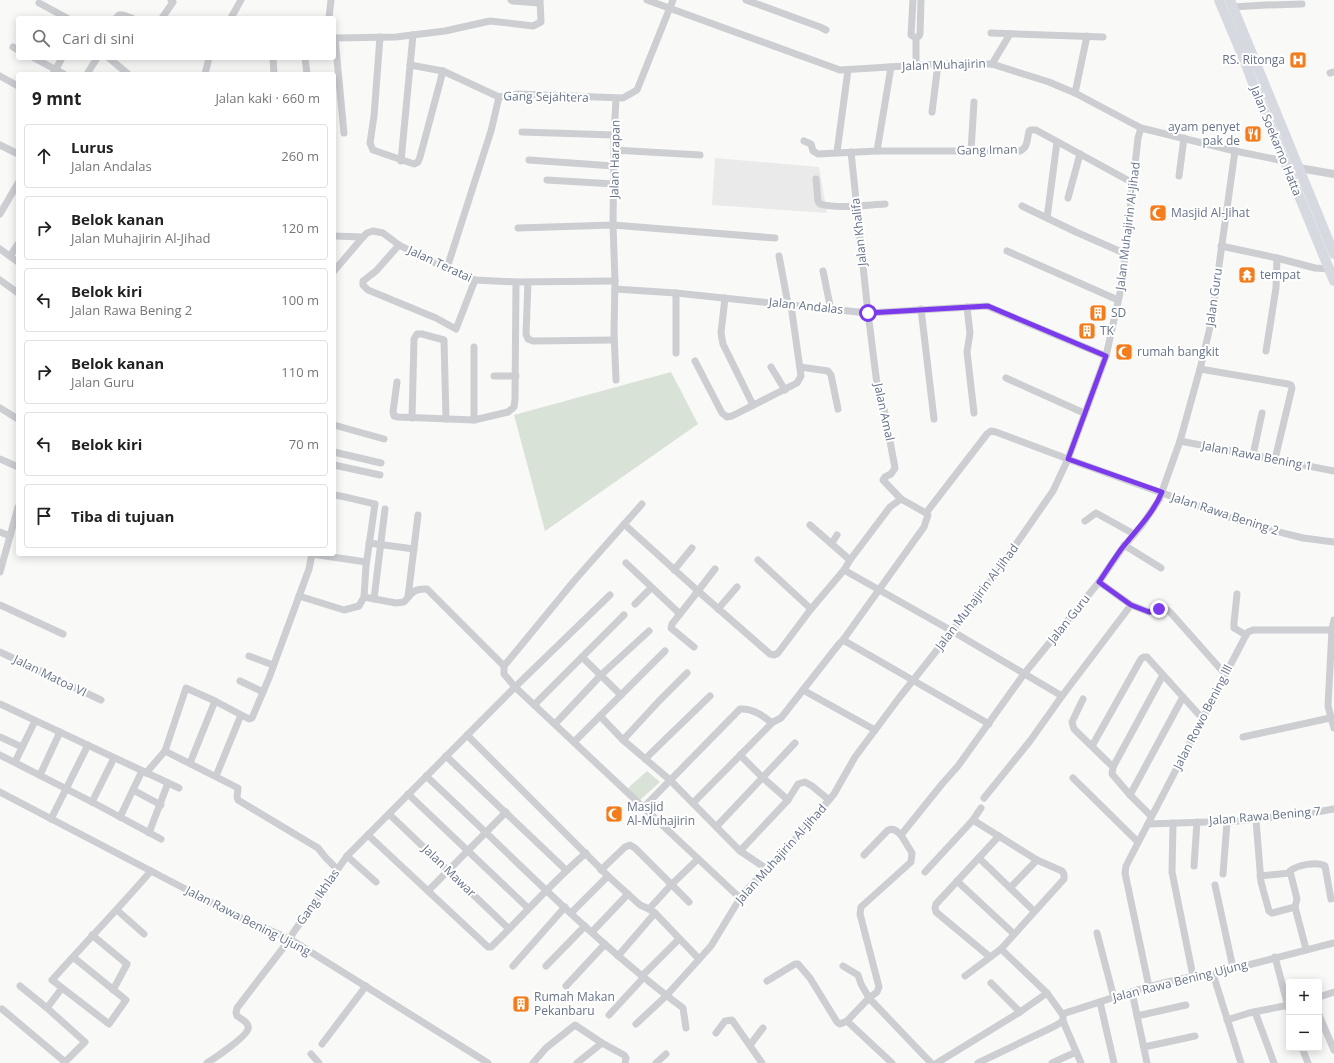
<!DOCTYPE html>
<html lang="id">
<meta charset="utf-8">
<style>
:root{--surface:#fff;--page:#f2f2f2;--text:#222;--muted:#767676;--line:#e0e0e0}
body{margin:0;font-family:"Open Sans",sans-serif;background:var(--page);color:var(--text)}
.controls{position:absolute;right:12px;bottom:12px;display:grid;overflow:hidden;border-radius:4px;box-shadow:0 2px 10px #0003}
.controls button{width:36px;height:36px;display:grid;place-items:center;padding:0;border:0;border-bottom:1px solid var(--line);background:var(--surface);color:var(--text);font:20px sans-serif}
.stop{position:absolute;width:12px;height:12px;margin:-9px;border:3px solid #7c3aed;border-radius:50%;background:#fff}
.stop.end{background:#7c3aed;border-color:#fff;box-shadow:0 1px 4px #0008}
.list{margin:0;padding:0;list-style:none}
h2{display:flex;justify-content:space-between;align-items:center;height:52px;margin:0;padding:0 16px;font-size:17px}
h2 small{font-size:13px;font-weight:400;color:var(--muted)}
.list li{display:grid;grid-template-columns:26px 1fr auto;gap:12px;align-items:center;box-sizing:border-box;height:64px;margin:0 8px 8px;padding:0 8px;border:1px solid var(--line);border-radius:4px}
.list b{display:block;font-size:15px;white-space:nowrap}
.list p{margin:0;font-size:13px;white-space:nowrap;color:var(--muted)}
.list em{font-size:13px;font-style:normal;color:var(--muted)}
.icon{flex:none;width:22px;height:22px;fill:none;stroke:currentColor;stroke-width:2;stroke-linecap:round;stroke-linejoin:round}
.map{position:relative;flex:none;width:1334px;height:1063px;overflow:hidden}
.search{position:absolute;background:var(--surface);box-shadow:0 2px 10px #0003;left:16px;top:16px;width:320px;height:44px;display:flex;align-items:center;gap:10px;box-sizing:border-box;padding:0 14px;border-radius:4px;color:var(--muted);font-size:15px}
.panel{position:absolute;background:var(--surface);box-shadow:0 2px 10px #0003;left:16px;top:72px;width:320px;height:484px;border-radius:4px}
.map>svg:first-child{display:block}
</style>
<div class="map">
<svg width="1334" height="1063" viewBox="0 0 1334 1063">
<rect width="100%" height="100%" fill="#f9f9f7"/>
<!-- built -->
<path fill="#eaeaea" d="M715,158L819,167L827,213L712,205Z"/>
<!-- green -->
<g fill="#d9e2d7">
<path d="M671,372L698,424L545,531L514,415Z"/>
<path d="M647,771L660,782L640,800L627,789Z"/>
</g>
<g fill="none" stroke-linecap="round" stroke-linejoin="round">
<!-- minor -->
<g stroke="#ccced2" stroke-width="7">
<path d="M511,0L513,1L539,3"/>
<path d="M647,0L840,70L938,64H992L1049,82L1075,93L1141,128L1235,151L1284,161"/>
<path d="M746,0L820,27L826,30"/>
<path d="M913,0L911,35L916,38"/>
<path d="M39,3L67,18"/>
<path d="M1233,7L1266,5L1302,4"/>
<path d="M116,18L119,15H123L132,18"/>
<path d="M162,18L173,2L171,0"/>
<path d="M231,18L241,0"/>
<path d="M329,18L331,0"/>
<path d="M991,33L1103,37"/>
<path d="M380,37L374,116L370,143L373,150L414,164L418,162L420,157L443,71"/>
<path d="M334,38L396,37L445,31L490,21L533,26L541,22L540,0"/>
<path d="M335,38L344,133"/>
<path d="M13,47L18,50"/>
<path d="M34,58L64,74"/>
<path d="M109,58L128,74"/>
<path d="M273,58L274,74"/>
<path d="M305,58L307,74"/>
<path d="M992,64L1010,34"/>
<path d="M410,65L443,71L499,97L518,94L623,98L637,90L673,0"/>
<path d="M916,65V38L919,36L920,34L921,0"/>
<path d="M1330,73L1334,72"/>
<path d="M53,74L62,58"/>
<path d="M87,74L97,58"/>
<path d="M205,74L209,58"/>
<path d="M0,76L18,86"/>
<path d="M1075,93L1087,36"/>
<path d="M932,112L938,64"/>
<path d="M522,132L614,135"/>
<path d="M804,141L811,144L813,151L818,154L877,151H1020C1028,148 1027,139 1029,131L1031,130H1036L1133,183"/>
<path d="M0,145L18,154"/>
<path d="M614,150L700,155"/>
<path d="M877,151L891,67"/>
<path d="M971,151L974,102"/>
<path d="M837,152L848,70"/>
<path d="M851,152L868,313L879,400L884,409L895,468L891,474L885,477L883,480L901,499"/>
<path d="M529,160L614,166"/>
<path d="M401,161L413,35"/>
<path d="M1179,176L1184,138"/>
<path d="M816,179L818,201L820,204C838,209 866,205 885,204"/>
<path d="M547,180L614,184"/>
<path d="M1068,198L1080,154"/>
<path d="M1022,206L1076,232L1126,254"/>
<path d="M0,214L18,183"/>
<path d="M1047,218L1057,142"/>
<path d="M518,228L613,225L775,238"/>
<path d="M334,236L363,237"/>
<path d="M399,245L376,271L363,281V285L368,290L436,318L456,329L475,280"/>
<path d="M1221,246L1277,258L1315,268L1329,269"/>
<path d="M0,249L18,262"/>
<path d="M1007,251L1118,300"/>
<path d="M10,256L18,244"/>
<path d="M779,256L788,304"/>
<path d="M447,268L491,131L499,97"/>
<path d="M334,271L363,237L367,233L373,231L383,233L399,245L424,258L475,280L516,282L615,281"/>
<path d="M823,271L831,310"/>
<path d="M0,280L18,293"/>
<path d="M528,282L526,334L528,339L533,341L614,340"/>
<path d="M615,289L676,293L868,313L987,306L1106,356"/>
<path d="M725,298L721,333L723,344L753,405"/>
<path d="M967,307L970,333L967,352L974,413"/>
<path d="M921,309L934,419"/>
<path d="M1266,351L1276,288L1277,258"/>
<path d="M676,353V293"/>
<path d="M695,361L722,413L727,417L732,416L797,383L801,376L791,305"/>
<path d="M771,367L785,390"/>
<path d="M800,367L828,371L831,375L838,409"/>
<path d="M1200,369L1288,384L1291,385L1292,388L1275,459"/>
<path d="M494,376H516"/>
<path d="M1006,378L1084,413"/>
<path d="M616,380L614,332L615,281L613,225L614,135L616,99"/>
<path d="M397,382L393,412L394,416L398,417L474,420L508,412L514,407L515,399L516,282"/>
<path d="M0,408L18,419"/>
<path d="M412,418L414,339L417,334H422L444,340L446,419"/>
<path d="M474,420V347"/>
<path d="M334,425L384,439"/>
<path d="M1180,441L1334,471"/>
<path d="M334,452L381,463"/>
<path d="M1253,455L1262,413"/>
<path d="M0,459L18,467"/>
<path d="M334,465L380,475"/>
<path d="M642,504L574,581L504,666V674L515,687L740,898"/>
<path d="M926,513L928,515L924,527L843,640L989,724"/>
<path d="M1085,521L1096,513L1134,534"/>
<path d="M624,524L698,591L715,569"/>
<path d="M810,525L850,560"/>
<path d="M0,532L10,536"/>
<path d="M369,543L414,549"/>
<path d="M832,543L837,535"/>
<path d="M1124,545L1161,568"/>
<path d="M312,554L366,562"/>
<path d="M758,560L811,609"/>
<path d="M626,563L680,614L698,591L770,654L774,655L778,653L811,609L844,570L850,560L890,507L901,499L926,513L987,434L991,431L996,432L1068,459L1251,525L1303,538L1334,542"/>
<path d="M674,570L692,548"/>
<path d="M844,570L952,631L1062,696"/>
<path d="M0,572L18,507"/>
<path d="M1099,582L1131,605L1149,612L1164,608L1170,612L1225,674"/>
<path d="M1237,594L1234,623V628L1246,635"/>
<path d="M299,596L344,610L359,606L364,597L366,566L375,504C361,501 348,497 334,495"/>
<path d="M364,597L396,603L404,602C412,593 414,588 427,589L504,666"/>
<path d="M408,597L418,515"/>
<path d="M374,599L385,509"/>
<path d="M635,604L651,588"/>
<path d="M0,605L63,634"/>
<path d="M718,609L737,587"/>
<path d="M680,614L672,624L671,628L694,647"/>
<path d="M1334,620L1332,630L1328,706L1334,728"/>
<path d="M0,652L101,700"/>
<path d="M249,656L273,665"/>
<path d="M582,657L621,695"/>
<path d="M240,681L263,692"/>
<path d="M803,690L875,730"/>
<path d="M1083,699L1072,722L1074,729L1113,767L1112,774L1130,795L1151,816"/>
<path d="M0,704L179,788"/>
<path d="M534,705L624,615"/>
<path d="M600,716L623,740L670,780L740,851L767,869"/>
<path d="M555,724L601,675L649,631"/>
<path d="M467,735L608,876L571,913"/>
<path d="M0,737L22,747"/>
<path d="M1243,737L1330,718"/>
<path d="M623,740L659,701L687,673"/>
<path d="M574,742L665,651"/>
<path d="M1092,746L1141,659L1144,657H1147L1202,718"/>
<path d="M165,751L238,788L237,797L238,800L318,848L326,858L337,869"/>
<path d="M0,755L92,802L161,839"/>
<path d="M740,755L763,778L788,800"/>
<path d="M446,756L566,870"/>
<path d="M645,759L710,696"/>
<path d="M15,762L35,721"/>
<path d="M190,763L215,701"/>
<path d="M1113,767L1163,675"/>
<path d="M146,773L165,751L186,688L215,701L249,719L252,718L269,678L309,569L312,554"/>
<path d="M40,775L60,732"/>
<path d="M216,776L241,715"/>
<path d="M426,776C511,854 590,939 683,1008L686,1028"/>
<path d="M1073,778L1138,842"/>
<path d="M133,790L161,805"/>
<path d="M0,792L239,917L290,939L488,1063"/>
<path d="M408,794L528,908"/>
<path d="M1130,795L1183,697"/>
<path d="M984,798L1030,741L1062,696L1131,605"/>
<path d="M92,802L114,758"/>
<path d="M693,803L773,722L781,718L839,644L843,640"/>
<path d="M644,807L740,709C752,708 762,715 772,723"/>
<path d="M981,808L973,820L1037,860L1062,871L1064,874V879L1001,949L1047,993"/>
<path d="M389,814L509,929"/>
<path d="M120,817L142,771"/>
<path d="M51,819L88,745"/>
<path d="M1256,820L1261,882L1269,911L1272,913L1295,907L1297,899L1290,871C1297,865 1317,861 1325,866L1331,899"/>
<path d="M1173,823L1172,872L1193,976"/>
<path d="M1148,824L1238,821L1311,813L1334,809"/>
<path d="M717,826L795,743"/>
<path d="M149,833L168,783"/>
<path d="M368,835L488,947H491C523,916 552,882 586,853"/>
<path d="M740,851L788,800L798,784L805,782L812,786L829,800"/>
<path d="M864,855L888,830C894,828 897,831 901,835"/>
<path d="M347,856L376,882"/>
<path d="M979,858L1034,911"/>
<path d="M698,859L671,885L649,909L655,913L699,959"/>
<path d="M1194,866L1197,822"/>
<path d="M601,870L625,847L630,845L635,848L689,902"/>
<path d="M925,872L973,820"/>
<path d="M1223,874L1227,822"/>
<path d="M608,876L640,905L649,909"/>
<path d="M1260,876L1290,873"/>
<path d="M957,881L1014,934"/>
<path d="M1215,885L1233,968"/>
<path d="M1010,888L1037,860"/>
<path d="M428,891L506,812"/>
<path d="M1295,907L1306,949"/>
<path d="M117,910L144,934"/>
<path d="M592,932L628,894"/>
<path d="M1097,933L1114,998"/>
<path d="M92,935L127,964L113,990"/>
<path d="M618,956L655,913"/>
<path d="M73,957L126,1000L109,1024L52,980C85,943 119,908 151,871"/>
<path d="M990,957L936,912L935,908L936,904L999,836"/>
<path d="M1275,957L1289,1010"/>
<path d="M513,966L565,907"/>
<path d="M546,966L585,926"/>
<path d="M843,966L858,975L861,984L869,998L931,1063"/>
<path d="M1213,974L1241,1063"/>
<path d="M642,976L679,939"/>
<path d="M965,976L1001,949"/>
<path d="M767,981L795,964H798L810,978L837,1022L840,1024L847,1021L869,998L877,992L879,987L860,914L861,907L911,862L912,853L901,835L942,784L958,766L1024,674L1099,582L1121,550L1142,525L1159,500L1180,441L1200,369L1211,323L1235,151"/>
<path d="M991,983L1020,1012"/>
<path d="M20,986L47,1008L62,988"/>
<path d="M566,986L605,944"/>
<path d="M1149,987L1125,873L1126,866L1246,635L1248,632L1253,630H1332"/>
<path d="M1132,992L1147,1063"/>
<path d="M1319,997L1334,992"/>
<path d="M1100,1002L1114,1063"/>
<path d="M2,1009L65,1062L85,1042L47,1008"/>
<path d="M1255,1012L1274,1063"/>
<path d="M609,1015L644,977"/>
<path d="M1319,1015L1334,1050"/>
<path d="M1063,1016V1021L1081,1063"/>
<path d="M1137,1016L1186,1005"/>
<path d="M1227,1020L1249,1013L1289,1005"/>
<path d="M847,1021L892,1063"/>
<path d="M636,1024L666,996L711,946L742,895L802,832L834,794L855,757L899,698L983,592L1053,491L1068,459L1106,356L1122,284L1138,138L1141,128"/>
<path d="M716,1033L725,1021L732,1020L762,1063"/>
<path d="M322,1044L366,986"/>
<path d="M750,1045L763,1028"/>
<path d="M1144,1047L1195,1036"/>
<path d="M1302,1048L1308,1063"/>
<path d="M311,1054L319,1063"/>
<path d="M207,1063C215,1058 246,1037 248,1029C250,1023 241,1019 237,1016L236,1013L237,1008L290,939L293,933L347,856L515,687L610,595"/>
<path d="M533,1063L546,1048L575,1025L602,1043L624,1055L626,1058L625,1063"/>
<path d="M577,1063L602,1043"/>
<path d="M656,1063L666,1054"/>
<path d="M937,1063L1020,1012L1047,993L1062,1014C1111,999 1162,979 1213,974L1334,943"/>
<path d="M978,1063L1055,1026L1063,1021"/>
<path d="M1052,1063L1076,1052"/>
</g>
<!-- tertiary -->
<path stroke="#ccced2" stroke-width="8" d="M1299,168L1334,174"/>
<!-- primary -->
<g stroke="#d6dae0" stroke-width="10">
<path d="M1219,0L1245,62L1254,86L1334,281"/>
<path d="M1230,0L1334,254"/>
</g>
</g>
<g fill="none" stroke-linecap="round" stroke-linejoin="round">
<!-- route -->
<path stroke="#7c3aed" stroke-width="5" d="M868,313L988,306L1106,356L1068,459L1162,492C1153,514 1136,530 1122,548C1114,559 1107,570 1099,582L1131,605L1149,612L1159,609"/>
</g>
<!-- icons -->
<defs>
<g id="hospital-square" transform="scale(0.9)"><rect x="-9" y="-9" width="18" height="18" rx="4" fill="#f37c1d" stroke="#fff"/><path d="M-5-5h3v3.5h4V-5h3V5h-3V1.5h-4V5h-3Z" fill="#fff"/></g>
<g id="restaurant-square" transform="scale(0.9)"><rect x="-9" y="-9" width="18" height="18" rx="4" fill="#f37c1d" stroke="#fff"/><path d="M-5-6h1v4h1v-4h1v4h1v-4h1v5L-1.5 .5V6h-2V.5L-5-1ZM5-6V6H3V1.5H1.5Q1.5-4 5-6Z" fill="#fff"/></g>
<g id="mosque-square" transform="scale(0.9)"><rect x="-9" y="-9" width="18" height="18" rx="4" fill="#f37c1d" stroke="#fff"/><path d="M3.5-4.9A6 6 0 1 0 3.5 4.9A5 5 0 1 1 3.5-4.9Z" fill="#fff"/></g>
<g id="temple-square" transform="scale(0.9)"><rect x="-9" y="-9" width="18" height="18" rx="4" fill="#f37c1d" stroke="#fff"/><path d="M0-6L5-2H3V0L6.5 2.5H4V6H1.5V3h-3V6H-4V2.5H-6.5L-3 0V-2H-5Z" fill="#fff"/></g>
<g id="building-square" transform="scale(0.9)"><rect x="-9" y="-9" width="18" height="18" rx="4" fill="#f37c1d" stroke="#fff"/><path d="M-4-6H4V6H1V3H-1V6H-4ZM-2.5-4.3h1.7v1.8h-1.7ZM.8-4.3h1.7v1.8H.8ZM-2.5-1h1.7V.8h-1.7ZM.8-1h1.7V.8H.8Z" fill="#fff"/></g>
</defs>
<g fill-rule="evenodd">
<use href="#hospital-square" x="1298" y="60"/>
<use href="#restaurant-square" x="1253" y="134"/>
<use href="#mosque-square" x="1158" y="213"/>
<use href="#temple-square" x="1247" y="275"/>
<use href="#building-square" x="1098" y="313"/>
<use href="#building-square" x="1087" y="331"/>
<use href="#mosque-square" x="1124" y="352"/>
<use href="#mosque-square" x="614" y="814"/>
<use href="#building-square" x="521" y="1004"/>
</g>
<g text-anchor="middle" stroke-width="4" stroke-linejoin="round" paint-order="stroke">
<!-- poi labels -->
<g font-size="12" fill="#66728b" stroke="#fff" text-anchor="start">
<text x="1285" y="64" text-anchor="end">RS. Ritonga</text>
<text x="1240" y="131" text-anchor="end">ayam penyet<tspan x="1240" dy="14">pak de</tspan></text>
<text x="1171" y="217">Masjid Al-Jihat</text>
<text x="1260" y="279">tempat</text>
<text x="1111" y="317">SD</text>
<text x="1100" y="335">TK</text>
<text x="1137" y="356">rumah bangkit</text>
<text x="627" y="811">Masjid<tspan x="627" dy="14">Al-Muhajirin</tspan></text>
<text x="534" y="1001">Rumah Makan<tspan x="534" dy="14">Pekanbaru</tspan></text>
</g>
<!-- street labels -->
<g font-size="12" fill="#66728b" stroke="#fff">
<text transform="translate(944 65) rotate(-2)" y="4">Jalan Muhajirin</text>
<text transform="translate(546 97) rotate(1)" y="4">Gang Sejahtera</text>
<text transform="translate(1276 141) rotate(68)" y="4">Jalan Soekarno Hatta</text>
<text transform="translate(987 150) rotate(-1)" y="4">Gang Iman</text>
<text transform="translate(615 159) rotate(-89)" y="4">Jalan Harapan</text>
<text transform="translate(1128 226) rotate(-83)" y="4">Jalan Muhajirin Al-Jihad</text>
<text transform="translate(859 232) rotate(-96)" y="4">Jalan Khalifa</text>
<text transform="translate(440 264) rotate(25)" y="4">Jalan Teratai</text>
<text transform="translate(1214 297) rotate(-82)" y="4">Jalan Guru</text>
<text transform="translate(806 306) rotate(6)" y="4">Jalan Andalas</text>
<text transform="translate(884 412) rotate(78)" y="4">Jalan Amal</text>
<text transform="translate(1257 456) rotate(11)" y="4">Jalan Rawa Bening 1</text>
<text transform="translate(1225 514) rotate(18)" y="4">Jalan Rawa Bening 2</text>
<text transform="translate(977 597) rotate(-53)" y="4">Jalan Muhajirin Al-Jihad</text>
<text transform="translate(1069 619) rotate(-51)" y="4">Jalan Guru</text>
<text transform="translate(50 676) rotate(26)" y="4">Jalan Matoa VI</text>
<text transform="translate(1203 717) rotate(-63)" y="4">Jalan Rowo Bening lll</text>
<text transform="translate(1265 816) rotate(-5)" y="4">Jalan Rawa Bening 7</text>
<text transform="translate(781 854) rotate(-48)" y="4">Jalan Muhajirin Al-Jihad</text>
<text transform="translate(449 871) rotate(44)" y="4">Jalan Mawar</text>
<text transform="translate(318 897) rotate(-55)" y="4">Gang Ikhlas</text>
<text transform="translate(248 921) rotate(27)" y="4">Jalan Rawa Bening Ujung</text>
<text transform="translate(1180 981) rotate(-14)" y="4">Jalan Rawa Bening Ujung</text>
</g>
</g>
</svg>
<div class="controls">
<button>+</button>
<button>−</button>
</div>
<div class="stop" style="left:868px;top:313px"></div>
<div class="stop end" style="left:1159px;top:609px"></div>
<div class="search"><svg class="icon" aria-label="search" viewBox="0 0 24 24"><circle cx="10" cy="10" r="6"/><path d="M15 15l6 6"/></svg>Cari di sini</div>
<section class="panel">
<h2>9 mnt<small>Jalan kaki · 660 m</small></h2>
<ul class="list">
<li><svg class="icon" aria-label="ahead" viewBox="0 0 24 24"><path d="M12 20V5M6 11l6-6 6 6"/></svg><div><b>Lurus</b><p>Jalan Andalas</p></div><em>260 m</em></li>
<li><svg class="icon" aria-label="right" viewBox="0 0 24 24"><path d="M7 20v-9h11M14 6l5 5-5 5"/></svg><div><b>Belok kanan</b><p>Jalan Muhajirin Al-Jihad</p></div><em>120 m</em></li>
<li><svg class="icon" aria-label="left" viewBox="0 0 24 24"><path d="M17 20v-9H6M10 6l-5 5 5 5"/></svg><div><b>Belok kiri</b><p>Jalan Rawa Bening 2</p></div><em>100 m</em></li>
<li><svg class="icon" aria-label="right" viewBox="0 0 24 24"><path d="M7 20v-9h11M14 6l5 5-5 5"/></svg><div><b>Belok kanan</b><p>Jalan Guru</p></div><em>110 m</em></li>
<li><svg class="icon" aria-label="left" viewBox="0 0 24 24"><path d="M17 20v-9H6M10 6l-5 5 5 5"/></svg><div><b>Belok kiri</b></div><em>70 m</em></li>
<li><svg class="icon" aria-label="arrive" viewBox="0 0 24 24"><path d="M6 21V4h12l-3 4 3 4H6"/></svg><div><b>Tiba di tujuan</b></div></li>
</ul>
</section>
</div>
